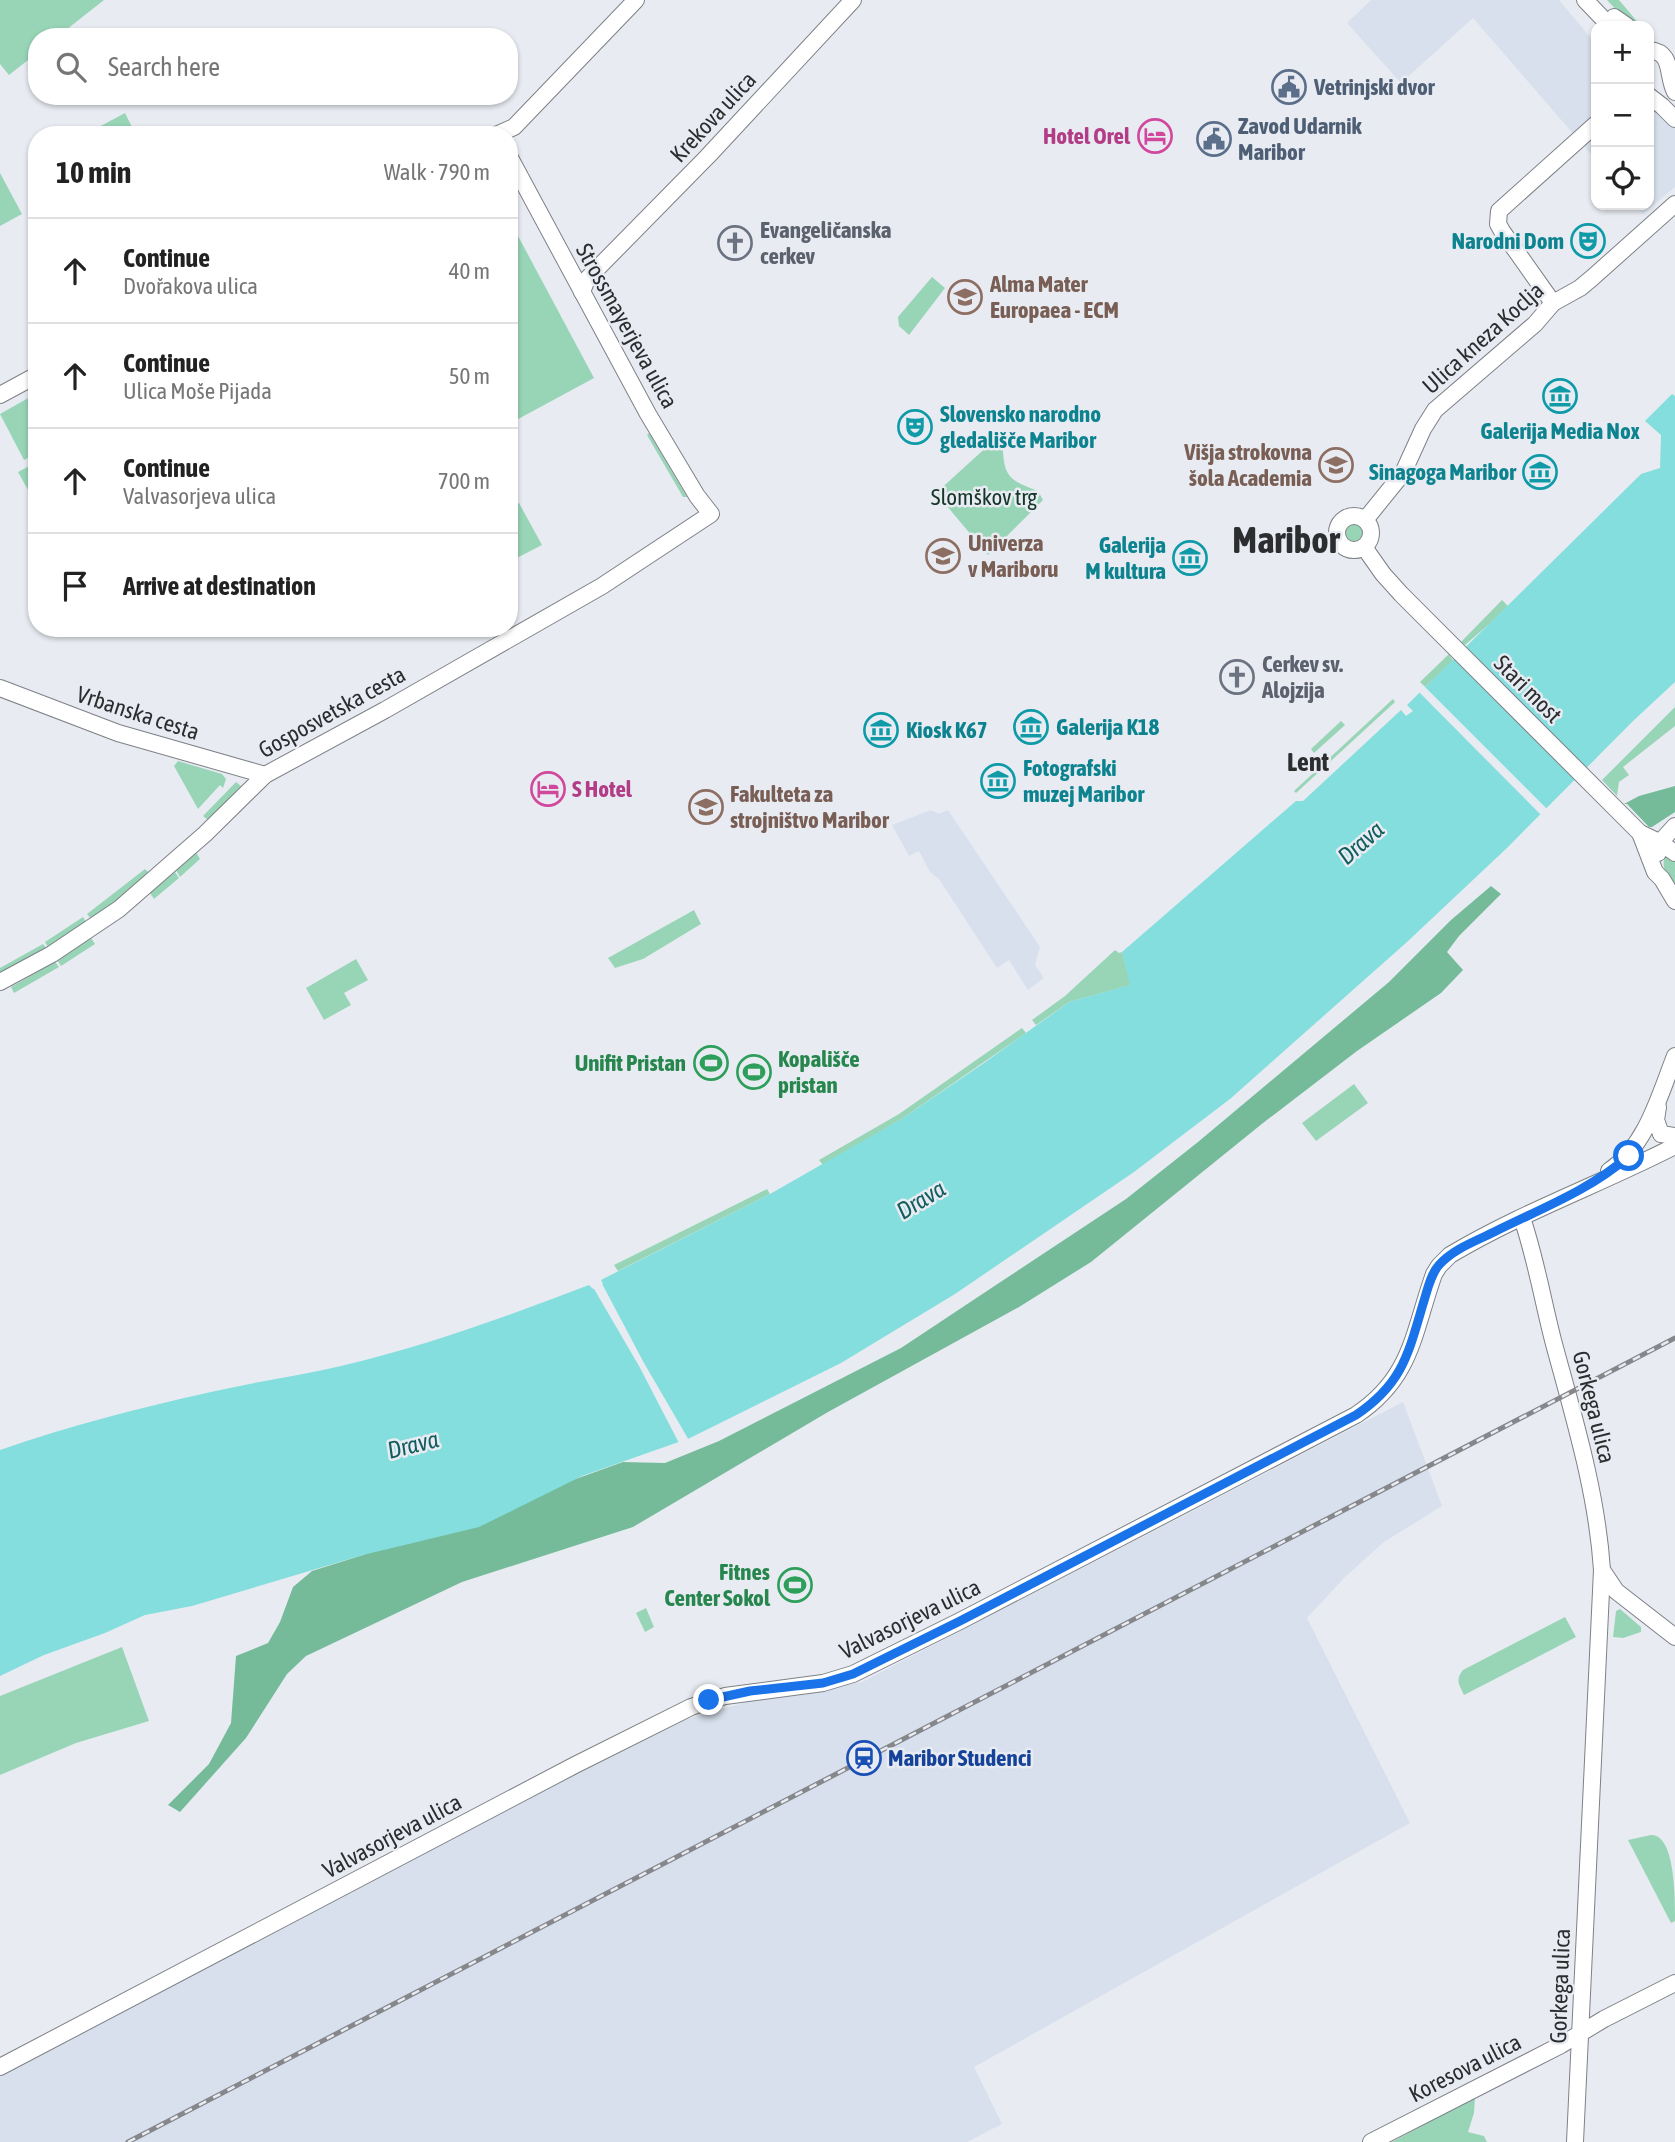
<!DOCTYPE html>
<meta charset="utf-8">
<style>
:root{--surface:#fff;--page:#f2f2f2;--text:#222;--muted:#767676;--line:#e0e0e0}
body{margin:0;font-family:"Asap Condensed",sans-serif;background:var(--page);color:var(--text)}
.controls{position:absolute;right:21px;top:21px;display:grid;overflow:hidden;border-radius:14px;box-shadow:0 2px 5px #0004}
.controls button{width:63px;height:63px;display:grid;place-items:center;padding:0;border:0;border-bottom:2px solid var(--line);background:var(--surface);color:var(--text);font:35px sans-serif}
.stop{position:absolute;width:21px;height:21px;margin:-16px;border:5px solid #1a73e8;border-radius:50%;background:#fff}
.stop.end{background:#1a73e8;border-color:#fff;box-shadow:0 2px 7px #0008}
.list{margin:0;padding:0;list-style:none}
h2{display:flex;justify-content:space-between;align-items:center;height:91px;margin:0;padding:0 28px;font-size:30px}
h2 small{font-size:23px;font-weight:400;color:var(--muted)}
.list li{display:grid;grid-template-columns:46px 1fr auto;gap:21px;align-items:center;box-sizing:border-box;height:105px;padding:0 28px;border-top:2px solid var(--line)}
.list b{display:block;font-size:26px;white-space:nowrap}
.list p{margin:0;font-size:23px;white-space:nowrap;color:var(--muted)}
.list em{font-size:23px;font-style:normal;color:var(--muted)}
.icon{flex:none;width:38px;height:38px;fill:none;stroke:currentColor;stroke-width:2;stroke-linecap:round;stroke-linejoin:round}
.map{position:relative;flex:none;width:1675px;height:2142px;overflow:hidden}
.search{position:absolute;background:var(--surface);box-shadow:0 2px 5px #0004;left:28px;top:28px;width:490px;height:77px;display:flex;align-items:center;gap:18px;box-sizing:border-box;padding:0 24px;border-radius:28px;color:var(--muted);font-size:26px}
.panel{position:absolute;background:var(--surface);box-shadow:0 2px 5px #0004;left:28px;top:126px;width:490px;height:511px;border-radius:28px}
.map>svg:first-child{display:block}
</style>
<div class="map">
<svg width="1675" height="2142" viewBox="0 0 1675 2142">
<rect width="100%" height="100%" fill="#e8ecf2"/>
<!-- built -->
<g fill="#d7e0ec">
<path d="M1371,0H1559L1596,44V160L1473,18L1401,83L1347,23Z"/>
<path d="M1649,98L1675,127V187L1643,214L1635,205H1649Z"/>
<path d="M931,810L939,814L948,810L1040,947L1035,965L1044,978L1028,990L1009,960L997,968L939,879L930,872L919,851L909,856L892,825Z"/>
<path d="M1403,1402L1442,1506L1384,1542L1345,1577L1307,1618L1410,1823L974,2067L1002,2124L967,2142H0V2076L353,1886L681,1721L747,1702L862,1682Z"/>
</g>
<!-- green -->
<g fill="#98d5b7">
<path d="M0,0H104L57,37H37V53L9,75L0,64Z"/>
<path d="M1607,0H1619L1641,26H1631Z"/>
<path d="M125,113L136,135H84Z"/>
<path d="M0,173L22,214L0,226Z"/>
<path d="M518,236L594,378L509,424V241Z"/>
<path d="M932,277L945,288L909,335L899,326L898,317Z"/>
<path d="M37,393V453L24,460L0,414Z"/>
<path d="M649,433L687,497H683L647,435Z"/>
<path d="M994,442L1003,450C1004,480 1014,481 1038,491L1043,500L988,555L936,493L991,443Z"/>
<path d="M37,462V506L18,472Z"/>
<path d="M519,503L542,545L509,562V508Z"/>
<circle cx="1354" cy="533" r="12"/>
<path d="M1502,600L1509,607L1465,645L1461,642Z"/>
<path d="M1449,654L1453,661L1425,687L1420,682Z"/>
<path d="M1393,699L1395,702L1296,793L1294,791Z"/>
<path d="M1675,707V726L1623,767L1629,775L1619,782L1617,796L1602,780Z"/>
<path d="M1341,721L1345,725L1314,753L1311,749Z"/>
<path d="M178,761L222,774L226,779L223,788L220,785L198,809L174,766Z"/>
<path d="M236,782L241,786L208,820L203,816Z"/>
<path d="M196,852L200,859L180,877L176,870Z"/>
<path d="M1667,854L1675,857V890C1669,879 1658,865 1667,854Z"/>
<path d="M145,869L148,872L135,887L92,920L87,914Z"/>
<path d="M175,872L179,878L154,899L150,893Z"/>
<path d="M694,910L701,924L643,959L615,968L608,958Z"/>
<path d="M83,917L86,922L49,949L45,942Z"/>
<path d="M91,938L95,944L61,966L57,960Z"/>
<path d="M43,944L48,950L0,977V968Z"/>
<path d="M1115,950L1119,953L1122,952L1131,985L1069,1002L1036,1025L1032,1020L1065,996Z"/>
<path d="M356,959L368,980L344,993L351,1005L324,1020L306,988Z"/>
<path d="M55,962L59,967L14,993L11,987Z"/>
<path d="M1022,1028L1026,1033L903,1118L823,1165L819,1160L899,1114Z"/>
<path d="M1354,1084L1368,1103L1316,1141L1302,1123Z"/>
<path d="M767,1189L770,1194L618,1271L614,1265Z"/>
<path d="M646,1608L654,1627L645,1632L636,1613Z"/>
<path d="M1620,1609L1641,1627V1632L1623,1638L1613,1637L1616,1611Z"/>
<path d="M1565,1617L1576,1637L1464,1695C1459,1684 1455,1680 1463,1670Z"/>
<path d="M122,1647L149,1721L76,1743L0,1775V1696Z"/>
<path d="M1651,1835C1675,1834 1675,1897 1675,1921L1671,1923L1628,1840Z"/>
<path d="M1475,2097L1474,2113L1468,2132L1484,2136L1487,2142H1392Z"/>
</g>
<!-- forest -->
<g fill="#75bb9a">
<path d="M1675,786V812L1652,827H1649L1627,804H1624L1639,796Z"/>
<path d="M1491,886L1501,894L1459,936L1447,952L1463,970L1441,993L1357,1051L1263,1123L1091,1262L1019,1307L828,1412L633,1527L462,1582L306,1656L287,1674L246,1738L180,1812L168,1805L209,1764L231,1723L236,1656L268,1643L280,1622L293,1587L312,1571L363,1555L623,1462L665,1463L719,1441L901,1348L1002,1281L1126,1199L1198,1142L1389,982L1451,920Z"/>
</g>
<!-- water -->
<path fill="#84dedd" d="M1672,394L1675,396V682L1632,722L1508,847L1407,942L1230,1099L1134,1172L955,1294L841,1363L690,1438L582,1476L479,1527L363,1555L192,1606L145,1615L105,1633L44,1655L0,1676V1450C69,1426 139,1408 211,1392C254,1382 298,1376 341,1366C426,1346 508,1316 589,1285L593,1289L603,1284L601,1280L770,1194L903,1118L984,1063L1069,1002L1130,985L1122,952L1296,801H1303L1401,710L1406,716L1413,711L1407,705L1638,477L1641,474L1660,468L1661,435L1645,421Z"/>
<!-- pier -->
<g fill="#e8ecf2">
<path d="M1423,685L1549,811L1543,817L1417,690Z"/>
<path d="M599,1278L644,1363L690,1442L680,1445L639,1366L590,1282L593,1285L598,1282Z"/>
</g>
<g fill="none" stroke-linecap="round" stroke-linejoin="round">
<!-- secondary casing -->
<g stroke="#7d8086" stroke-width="18">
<g id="secondary">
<path d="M1585,0L1610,26"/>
<path d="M1614,17L1627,26"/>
<path d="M1649,50C1674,52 1666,75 1675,92"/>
<path d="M1649,96L1662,106L1675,119"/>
<path d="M496,135L514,127L636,0"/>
<path d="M582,292L587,279L708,156L853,0"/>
<path d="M1553,303L1502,231L1498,224L1499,211L1596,124"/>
<path d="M0,395L37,375"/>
<circle cx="1354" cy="533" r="17"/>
<path d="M1365,520L1403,473L1423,429L1435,410L1535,324L1553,303L1580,288L1592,278L1675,204"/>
<path d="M1364,547L1383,574L1401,594L1640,833L1661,843L1675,853"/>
<path d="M0,688L118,733L265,775"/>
<path d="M1640,833L1655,872L1662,879L1675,901"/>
<path d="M1658,853L1664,838L1675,826"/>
<path d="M0,982L52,954L119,909L205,834L265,775L385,710L602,586L711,514L697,496L648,414L509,156"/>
<path d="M1658,1107L1656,1120L1661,1134L1675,1136"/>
<path d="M1609,1171C1646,1146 1659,1097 1675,1056"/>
<path d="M1522,1218C1536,1259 1543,1302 1554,1344C1574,1418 1597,1493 1602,1570L1575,2142"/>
<path d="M1602,1570L1616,1591L1675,1637"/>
<path d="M0,2067L575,1765L691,1707L725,1696L823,1683L853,1674L960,1621L1356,1415C1412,1378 1413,1333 1434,1274L1439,1266L1450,1255C1522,1212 1601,1184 1675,1146"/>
<path d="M1371,2142L1561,2045L1604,2019L1675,1983"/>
</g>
</g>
<!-- secondary -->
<use href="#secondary" stroke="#fff" stroke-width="16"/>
<!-- rail casing -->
<g stroke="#85878b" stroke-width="5">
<path id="rail" d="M128,2142L1675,1338"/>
</g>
<!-- rail -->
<use href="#rail" stroke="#e8ecf2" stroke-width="2.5" stroke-dasharray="8" stroke-linecap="butt"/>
</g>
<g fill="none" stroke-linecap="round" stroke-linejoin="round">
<!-- route -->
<path stroke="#1a73e8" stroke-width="9" d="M709,1700L750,1691L823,1683L853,1674L960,1621L1356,1415C1402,1384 1408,1355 1423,1304C1427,1292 1430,1275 1439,1265C1453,1249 1476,1241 1494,1232C1540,1209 1590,1190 1629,1156"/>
</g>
<!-- icons -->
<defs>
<g id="civic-ring" transform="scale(1.75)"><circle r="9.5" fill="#e8ecf2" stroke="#5c6f8a" stroke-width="1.5"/><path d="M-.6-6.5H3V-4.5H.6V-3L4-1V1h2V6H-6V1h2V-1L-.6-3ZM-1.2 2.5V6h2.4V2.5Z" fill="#5c6f8a"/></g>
<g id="hotel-ring" transform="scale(1.75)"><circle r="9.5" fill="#e8ecf2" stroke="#d1479c" stroke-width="1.5"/><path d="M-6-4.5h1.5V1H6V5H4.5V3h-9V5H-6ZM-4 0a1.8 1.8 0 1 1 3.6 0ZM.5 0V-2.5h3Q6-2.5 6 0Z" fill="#d1479c"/></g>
<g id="theatre-ring" transform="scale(1.75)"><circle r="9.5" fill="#e8ecf2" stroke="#0f9aa8" stroke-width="1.5"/><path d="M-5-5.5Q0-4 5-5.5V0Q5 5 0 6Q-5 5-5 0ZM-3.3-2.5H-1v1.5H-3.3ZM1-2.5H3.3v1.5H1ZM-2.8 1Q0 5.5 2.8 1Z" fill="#0f9aa8"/></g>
<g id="church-ring" transform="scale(1.75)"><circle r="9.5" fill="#e8ecf2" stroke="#6b7280" stroke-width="1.5"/><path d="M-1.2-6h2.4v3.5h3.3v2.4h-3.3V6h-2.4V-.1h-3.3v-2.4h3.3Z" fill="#6b7280"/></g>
<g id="university-ring" transform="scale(1.75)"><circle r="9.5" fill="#e8ecf2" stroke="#8d6e63" stroke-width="1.5"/><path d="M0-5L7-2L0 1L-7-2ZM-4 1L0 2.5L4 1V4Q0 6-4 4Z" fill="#8d6e63"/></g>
<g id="museum-ring" transform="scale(1.75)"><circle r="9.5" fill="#e8ecf2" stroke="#0f9aa8" stroke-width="1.5"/><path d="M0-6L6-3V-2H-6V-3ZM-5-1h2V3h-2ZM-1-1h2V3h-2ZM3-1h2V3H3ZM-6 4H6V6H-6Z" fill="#0f9aa8"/></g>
<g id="stadium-ring" transform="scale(1.75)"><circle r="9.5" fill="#e8ecf2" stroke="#2e9e5b" stroke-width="1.5"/><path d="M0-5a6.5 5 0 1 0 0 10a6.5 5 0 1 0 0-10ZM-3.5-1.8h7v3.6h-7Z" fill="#2e9e5b"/></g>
<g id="station-ring" transform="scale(1.75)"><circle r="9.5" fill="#e8ecf2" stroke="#1a4fb4" stroke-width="1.5"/><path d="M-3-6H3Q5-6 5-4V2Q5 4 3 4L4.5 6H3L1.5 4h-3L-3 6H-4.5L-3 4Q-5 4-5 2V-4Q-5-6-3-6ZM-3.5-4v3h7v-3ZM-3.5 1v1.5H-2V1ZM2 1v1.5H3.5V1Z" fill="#1a4fb4"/></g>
</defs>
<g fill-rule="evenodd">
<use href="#civic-ring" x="1289" y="87"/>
<use href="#hotel-ring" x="1155" y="136"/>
<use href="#civic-ring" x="1214" y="139"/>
<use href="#theatre-ring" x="1588" y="241"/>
<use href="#church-ring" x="735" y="243"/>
<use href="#university-ring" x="965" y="297"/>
<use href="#museum-ring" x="1560" y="396"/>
<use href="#theatre-ring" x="915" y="427"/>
<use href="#university-ring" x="1336" y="465"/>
<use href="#museum-ring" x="1540" y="472"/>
<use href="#university-ring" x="943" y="556"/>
<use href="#museum-ring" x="1190" y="558"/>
<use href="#church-ring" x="1237" y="677"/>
<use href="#museum-ring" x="1031" y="727"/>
<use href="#museum-ring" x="881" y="730"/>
<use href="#museum-ring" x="998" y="781"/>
<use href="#hotel-ring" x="548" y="789"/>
<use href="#university-ring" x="706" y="807"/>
<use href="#stadium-ring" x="711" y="1063"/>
<use href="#stadium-ring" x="754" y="1072"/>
<use href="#stadium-ring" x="795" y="1585"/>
<use href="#station-ring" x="864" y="1758"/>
</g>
<g text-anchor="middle" stroke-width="5" stroke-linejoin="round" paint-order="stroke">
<!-- service labels -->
<g font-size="23" font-weight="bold" fill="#4e5e75" stroke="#e8ecf2" text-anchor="start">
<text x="1314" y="95">Vetrinjski dvor</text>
<text x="1238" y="134">Zavod Udarnik<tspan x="1238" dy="26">Maribor</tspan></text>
</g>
<!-- street labels -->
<g font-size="23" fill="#2c2d2f" stroke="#e8ecf2">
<text transform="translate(713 117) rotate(-47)" y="8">Krekova ulica</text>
<text transform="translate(627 326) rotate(61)" y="8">Strossmayerjeva ulica</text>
<text transform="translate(1483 338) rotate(-42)" y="8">Ulica kneza Koclja</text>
<text transform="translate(1528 689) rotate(45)" y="8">Stari most</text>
<text transform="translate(332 712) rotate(-29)" y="8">Gosposvetska cesta</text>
<text transform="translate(138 713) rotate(18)" y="8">Vrbanska cesta</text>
<text transform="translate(1594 1407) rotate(76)" y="8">Gorkega ulica</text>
<text transform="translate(910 1619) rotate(-26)" y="8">Valvasorjeva ulica</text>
<text transform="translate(392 1836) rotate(-28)" y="8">Valvasorjeva ulica</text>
<text transform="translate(1560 1986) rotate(-88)" y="8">Gorkega ulica</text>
<text transform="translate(1465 2068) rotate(-27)" y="8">Koresova ulica</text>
</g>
<!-- hotel labels -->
<g font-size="23" font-weight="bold" fill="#b23c85" stroke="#e8ecf2" text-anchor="end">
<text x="1130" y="144">Hotel Orel</text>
<text x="572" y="797" text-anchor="start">S Hotel</text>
</g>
<!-- worship labels -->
<g font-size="23" font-weight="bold" fill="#5b616d" stroke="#e8ecf2" text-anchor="start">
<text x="760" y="238">Evangeličanska<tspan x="760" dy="26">cerkev</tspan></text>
<text x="1262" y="672">Cerkev sv.<tspan x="1262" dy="26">Alojzija</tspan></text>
</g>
<!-- culture labels -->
<g font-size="23" font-weight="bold" fill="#0d838f" stroke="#e8ecf2" text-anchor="start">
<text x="1564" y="249" text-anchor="end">Narodni Dom</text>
<text x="940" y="422">Slovensko narodno<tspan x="940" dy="26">gledališče Maribor</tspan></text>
<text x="1560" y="439" text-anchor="middle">Galerija Media Nox</text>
<text x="1516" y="480" text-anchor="end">Sinagoga Maribor</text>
<text x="1166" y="553" text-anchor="end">Galerija<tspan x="1166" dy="26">M kultura</tspan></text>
<text x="1056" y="735">Galerija K18</text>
<text x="906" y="738">Kiosk K67</text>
<text x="1023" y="776">Fotografski<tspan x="1023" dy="26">muzej Maribor</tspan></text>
</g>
<!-- education labels -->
<g font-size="23" font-weight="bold" fill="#785e54" stroke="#e8ecf2" text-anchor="start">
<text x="990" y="292">Alma Mater<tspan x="990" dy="26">Europaea - ECM</tspan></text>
<text x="1312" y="460" text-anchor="end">Višja strokovna<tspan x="1312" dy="26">šola Academia</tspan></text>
<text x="968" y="551">Univerza<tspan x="968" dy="26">v Mariboru</tspan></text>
<text x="730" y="802">Fakulteta za<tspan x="730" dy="26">strojništvo Maribor</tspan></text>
</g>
<!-- park labels -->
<g font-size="23" fill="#163628" stroke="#e8ecf2">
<text x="984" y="505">Slomškov trg</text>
</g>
<!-- leisure labels -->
<g font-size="23" font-weight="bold" fill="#27864d" stroke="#e8ecf2" text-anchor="end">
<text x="778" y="1067" text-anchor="start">Kopališče<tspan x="778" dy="26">pristan</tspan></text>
<text x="686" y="1071">Unifit Pristan</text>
<text x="770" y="1580">Fitnes<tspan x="770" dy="26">Center Sokol</tspan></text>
</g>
<!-- transit labels -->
<g font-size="23" font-weight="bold" fill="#164399" stroke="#e8ecf2" text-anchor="start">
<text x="888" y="1766">Maribor Studenci</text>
</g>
<!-- water labels -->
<g font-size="24" font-style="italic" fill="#125e5f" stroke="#e8ecf2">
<text transform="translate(1361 843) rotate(-41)" y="8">Drava</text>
<text transform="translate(921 1200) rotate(-31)" y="8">Drava</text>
<text transform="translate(413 1445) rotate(-14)" y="8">Drava</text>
</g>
<!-- quarter labels -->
<g font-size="26" font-weight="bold" fill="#2c2d2f" stroke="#e8ecf2">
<text x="1308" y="771">Lent</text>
</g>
<!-- town labels -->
<g font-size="37" font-weight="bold" fill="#2c2d2f" stroke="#e8ecf2">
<text x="1286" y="553">Maribor</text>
</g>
</g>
</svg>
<div class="controls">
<button>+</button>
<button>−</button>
<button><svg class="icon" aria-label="locate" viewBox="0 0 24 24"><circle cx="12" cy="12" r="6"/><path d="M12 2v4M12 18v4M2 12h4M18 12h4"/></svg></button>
</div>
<div class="stop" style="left:1629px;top:1156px"></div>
<div class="stop end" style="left:709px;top:1700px"></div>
<div class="search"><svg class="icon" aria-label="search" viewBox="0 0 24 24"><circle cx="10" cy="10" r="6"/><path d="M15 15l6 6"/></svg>Search here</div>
<section class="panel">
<h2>10 min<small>Walk · 790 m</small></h2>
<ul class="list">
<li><svg class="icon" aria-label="ahead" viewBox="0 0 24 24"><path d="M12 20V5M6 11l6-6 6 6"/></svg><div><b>Continue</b><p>Dvořakova ulica</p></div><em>40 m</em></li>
<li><svg class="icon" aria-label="ahead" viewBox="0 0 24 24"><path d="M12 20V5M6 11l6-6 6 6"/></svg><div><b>Continue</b><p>Ulica Moše Pijada</p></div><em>50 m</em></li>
<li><svg class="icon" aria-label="ahead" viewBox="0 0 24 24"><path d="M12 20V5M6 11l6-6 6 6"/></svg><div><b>Continue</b><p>Valvasorjeva ulica</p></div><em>700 m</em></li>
<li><svg class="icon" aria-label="arrive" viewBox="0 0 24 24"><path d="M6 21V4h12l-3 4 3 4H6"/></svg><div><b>Arrive at destination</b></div></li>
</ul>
</section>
</div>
